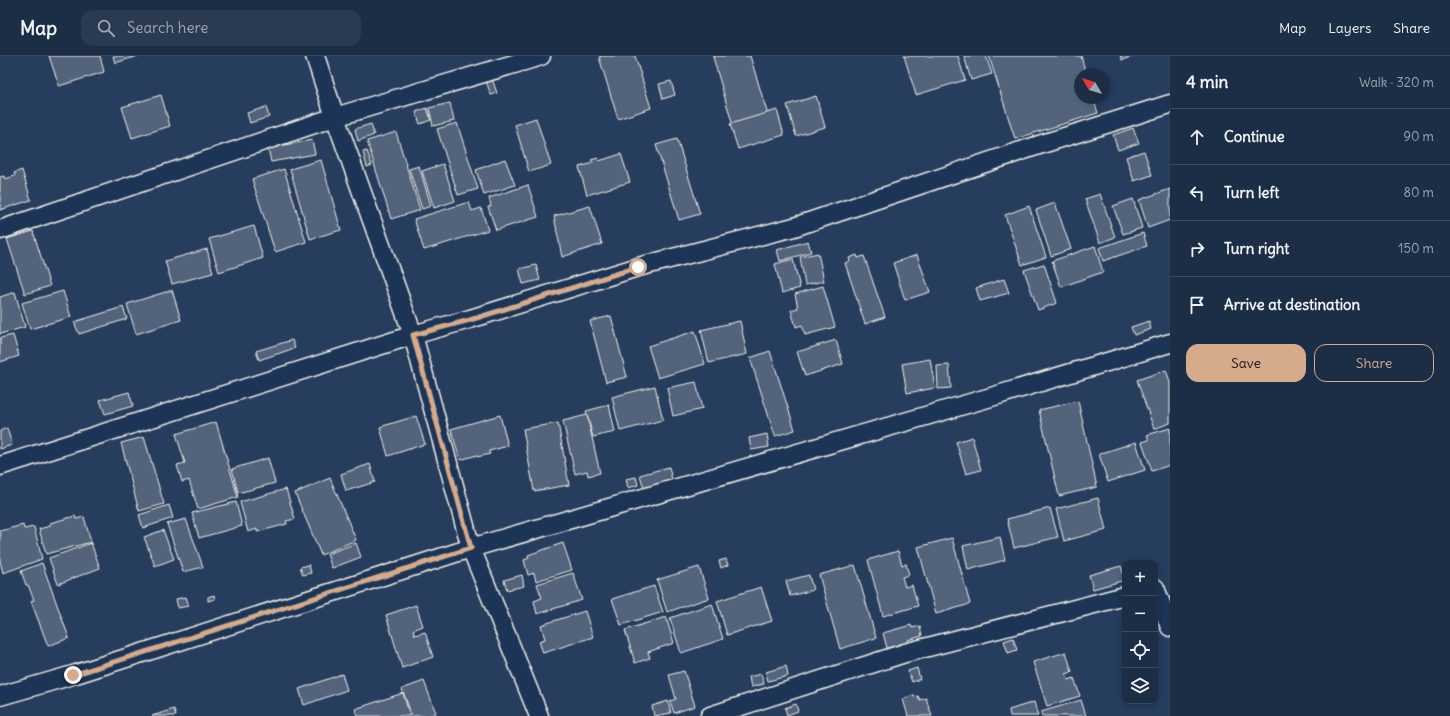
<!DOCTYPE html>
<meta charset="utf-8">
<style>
:root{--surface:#1c2e46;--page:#293a51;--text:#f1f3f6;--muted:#a0a8b3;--line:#3a4a5f;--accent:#d6ab8b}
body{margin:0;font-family:Delius,sans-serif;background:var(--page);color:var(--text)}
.controls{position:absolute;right:12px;bottom:12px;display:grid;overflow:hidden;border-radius:8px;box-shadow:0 2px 6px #0003}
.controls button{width:36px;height:36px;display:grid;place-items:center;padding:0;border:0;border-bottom:1px solid var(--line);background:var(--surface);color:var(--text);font:20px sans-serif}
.compass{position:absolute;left:1074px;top:12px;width:36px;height:36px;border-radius:50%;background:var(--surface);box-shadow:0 2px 6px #0003;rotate:308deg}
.stop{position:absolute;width:12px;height:12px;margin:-9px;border:3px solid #d6ab8b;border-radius:50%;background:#fff}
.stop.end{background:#d6ab8b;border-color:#fff;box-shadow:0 1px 4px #0008}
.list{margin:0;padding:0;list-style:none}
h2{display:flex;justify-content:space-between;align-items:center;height:52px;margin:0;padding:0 16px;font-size:17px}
h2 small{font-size:13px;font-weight:400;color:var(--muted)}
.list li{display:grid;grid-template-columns:26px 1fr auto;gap:12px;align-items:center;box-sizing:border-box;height:56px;padding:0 16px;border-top:1px solid var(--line)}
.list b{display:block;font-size:15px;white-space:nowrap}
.list em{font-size:13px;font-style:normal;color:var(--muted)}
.actions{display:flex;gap:8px;padding:12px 16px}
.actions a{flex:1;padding:9px 0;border:1px solid var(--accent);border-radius:12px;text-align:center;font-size:14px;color:var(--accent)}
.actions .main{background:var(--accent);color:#111}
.icon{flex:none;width:22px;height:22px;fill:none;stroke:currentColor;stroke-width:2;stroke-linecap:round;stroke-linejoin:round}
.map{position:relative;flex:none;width:1170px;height:660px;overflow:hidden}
header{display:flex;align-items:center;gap:24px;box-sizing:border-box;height:56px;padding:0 20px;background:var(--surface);border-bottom:1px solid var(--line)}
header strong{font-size:19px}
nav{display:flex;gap:22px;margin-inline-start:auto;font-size:14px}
.search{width:280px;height:36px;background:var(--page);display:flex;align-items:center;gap:10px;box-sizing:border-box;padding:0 14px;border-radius:12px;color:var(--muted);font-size:15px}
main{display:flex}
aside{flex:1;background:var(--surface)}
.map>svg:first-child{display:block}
</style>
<header>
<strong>Map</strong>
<div class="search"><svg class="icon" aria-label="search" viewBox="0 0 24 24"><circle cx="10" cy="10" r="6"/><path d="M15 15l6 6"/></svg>Search here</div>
<nav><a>Map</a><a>Layers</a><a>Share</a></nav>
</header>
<main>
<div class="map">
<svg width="1170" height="660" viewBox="0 0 1170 660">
<rect width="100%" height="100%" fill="#263d5d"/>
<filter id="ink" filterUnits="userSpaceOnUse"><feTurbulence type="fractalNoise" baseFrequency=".025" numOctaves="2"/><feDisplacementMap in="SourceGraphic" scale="8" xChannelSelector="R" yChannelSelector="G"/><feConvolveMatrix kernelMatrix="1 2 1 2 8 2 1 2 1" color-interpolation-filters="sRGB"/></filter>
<g filter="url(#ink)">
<!-- building -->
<g fill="#52647b" stroke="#f4f1e8">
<path d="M49,0H100L104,16L59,30Z"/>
<path d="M113,0H138L115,7Z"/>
<path d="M603,0H635L651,52L618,63L599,1Z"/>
<path d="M716,0H750L768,59L733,70L713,1Z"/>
<path d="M904,0H958L965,24L916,39Z"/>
<path d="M964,0H986L992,18L971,24Z"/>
<path d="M989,0H1081L1086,18H1080V42H1093L1098,57L1015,83Z"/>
<path d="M1120,0H1134L1122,4Z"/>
<path d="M492,23L497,37L491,39L486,25Z"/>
<path d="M671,25L675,39L663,43L659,28Z"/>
<path d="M161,39L170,70L132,82L122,51Z"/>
<path d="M816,40L825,71L796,80L787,49Z"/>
<path d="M450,47L454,65L433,70L429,52Z"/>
<path d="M266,51L269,61L250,67L247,57Z"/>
<path d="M427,52L431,64L420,68L416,56Z"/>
<path d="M777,54L784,79L738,93L730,68Z"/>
<path d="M536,62L551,109L529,116L515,69Z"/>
<path d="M457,67L478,133L458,139L437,73Z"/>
<path d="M371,68L374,79L358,85L355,73Z"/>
<path d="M1133,72L1139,87L1118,94L1113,79Z"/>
<path d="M396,76L420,154L391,163L367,85Z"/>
<path d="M677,83L700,158L679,164L656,89Z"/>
<path d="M312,84L315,98L271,106L268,92Z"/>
<path d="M367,95L372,109L367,111L363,96Z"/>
<path d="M1144,95L1152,119L1134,125L1126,101Z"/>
<path d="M621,98L630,126L587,139L579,111L593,107L591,104L598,102L599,105Z"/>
<path d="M505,103L515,129L484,139L476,114Z"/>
<path d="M321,104L341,174L310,183L290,113Z"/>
<path d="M443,108L455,145L434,152L422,115Z"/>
<path d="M419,110L431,150L422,153L409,113Z"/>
<path d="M284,113L306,186L275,196L252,123Z"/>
<path d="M22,114L31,144L0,154V121L4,120L5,123L15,120L14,117Z"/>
<path d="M528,129L538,161L496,174L488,151L491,150L489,142Z"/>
<path d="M1170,133V164L1148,172L1139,144Z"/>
<path d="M1100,138L1115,181L1100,187L1085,143Z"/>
<path d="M1133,143L1142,172L1123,178L1113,150Z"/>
<path d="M469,146L472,155L481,152L488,174L424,194L414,163Z"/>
<path d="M1055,147L1071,193L1051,200L1036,154Z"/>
<path d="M590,150L602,188L562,201L554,160Z"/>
<path d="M1029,150L1046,201L1022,209L1005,159Z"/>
<path d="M254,170L263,202L219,216L209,183Z"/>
<path d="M33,175L50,230L25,238L7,183Z"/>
<path d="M1143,177L1147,190L1103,205L1099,192Z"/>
<path d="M808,185L811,196L780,205L777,194Z"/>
<path d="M1095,190L1103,216L1061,231L1052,205Z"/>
<path d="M207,193L213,217L172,228L165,205Z"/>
<path d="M818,197L824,225L805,229L800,201Z"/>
<path d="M857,199L858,202L864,200L885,261L865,268L845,207L850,205L849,202Z"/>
<path d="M917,199L930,236L905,244L893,207Z"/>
<path d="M793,203L800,232L782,237L775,208Z"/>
<path d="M1044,208L1057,247L1038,254L1024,214Z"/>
<path d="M536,209L540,224L523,228L519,213Z"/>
<path d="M1004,223L1009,237L980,245L976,232Z"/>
<path d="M823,230L835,271L805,279L802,269L796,271L791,254L798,252L795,238Z"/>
<path d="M172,234L181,264L136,278L127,248Z"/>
<path d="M63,235L71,261L30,273L22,247Z"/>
<path d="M15,236L25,271L0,278V241Z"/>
<path d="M123,251L127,263L79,278L74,266Z"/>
<path d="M611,260L627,321L606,326L590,265Z"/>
<path d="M740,265L747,298L709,307L701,274Z"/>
<path d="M1149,265L1151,273L1134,279L1131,271Z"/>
<path d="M695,275L705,308L658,322L648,290Z"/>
<path d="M13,279L19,300L0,306V282Z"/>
<path d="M292,284L295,292L259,304L256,295Z"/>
<path d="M836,284L843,308L805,320L797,296Z"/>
<path d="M770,295L795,374L775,380L750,302Z"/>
<path d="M930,303L935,332L907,337L902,308Z"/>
<path d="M949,309L951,332L938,333L937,310Z"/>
<path d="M1166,314L1170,326V367L1154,373L1137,324Z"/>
<path d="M696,326L702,353L673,360L667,332Z"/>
<path d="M655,330L663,364L620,375L612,341Z"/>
<path d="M129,336L133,350L105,358L100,344Z"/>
<path d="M1078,345L1097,431L1059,440L1039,354Z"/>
<path d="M609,349L615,376L593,381L586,355Z"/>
<path d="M500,359L508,390L489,395L490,398L477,401V399L460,404L451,373Z"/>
<path d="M587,359L600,417L588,420L587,415L575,418L563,365Z"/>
<path d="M416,360L425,388L388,400L380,371Z"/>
<path d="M216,366L238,441L198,453L189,424L182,426L177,409L185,407L176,378Z"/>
<path d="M558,367L569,429L534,435L523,373Z"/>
<path d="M7,372L12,389L0,393V375Z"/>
<path d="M1170,372V409L1152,415L1142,386L1149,384L1147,379Z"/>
<path d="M767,378L769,391L751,394L749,382Z"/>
<path d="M144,381L164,448L139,455L121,387Z"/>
<path d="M972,381L981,414L966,418L956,386Z"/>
<path d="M1136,386L1145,414L1108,426L1099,398Z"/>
<path d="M268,402L275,427L238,437L232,413Z"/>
<path d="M370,408L375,426L346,435L341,418Z"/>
<path d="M669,411L673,428L645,436L640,419Z"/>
<path d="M636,421L638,429L628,432L626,423Z"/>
<path d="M330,422L356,484L321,499L295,437Z"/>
<path d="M286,433L295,463L286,465L287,468L257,476V473L248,476L240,446Z"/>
<path d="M1098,442L1106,474L1064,485L1056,453Z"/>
<path d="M236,446L242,470L199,482L192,457Z"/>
<path d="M169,449L173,462L143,472L139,459Z"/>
<path d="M1050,452L1058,481L1014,492L1007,463Z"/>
<path d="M75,460L76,463L84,461L91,486L46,498L39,473L50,470V467Z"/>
<path d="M186,463L203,511L183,516L167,468Z"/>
<path d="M23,469L24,473L34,471L42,503L3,517L0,505V480L1,479L0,475Z"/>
<path d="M163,474L174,503L155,510L144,481Z"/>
<path d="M1000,481L1005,504L968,514L963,490Z"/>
<path d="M952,482L970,548L936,558L918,491Z"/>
<path d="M91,487L100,512L58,528L49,502Z"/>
<path d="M356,487L361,501L332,512L327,498Z"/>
<path d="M563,487L572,514L536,525L534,517L528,519L524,504L529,502L528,499Z"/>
<path d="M898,495L902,509L906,508L909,519L902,521L905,531L912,529L918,550L883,560L868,504Z"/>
<path d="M726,503L728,509L721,512L719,505Z"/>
<path d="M42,507L69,582L48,590L31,545L34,544L28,529H26L21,515Z"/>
<path d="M309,509L311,517L303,519L300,511Z"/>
<path d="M855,509L876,582L840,593L819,519Z"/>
<path d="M1121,510L1125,524L1093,533L1089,519Z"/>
<path d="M699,511L709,542L667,556L657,524Z"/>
<path d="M573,517L582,544L537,558L534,545L542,542L537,528Z"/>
<path d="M522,519L524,530L507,534L504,524Z"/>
<path d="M809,519L813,534L790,540L786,525Z"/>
<path d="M654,530L663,556L621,569L612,543Z"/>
<path d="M761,531L772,565L727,579L717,545Z"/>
<path d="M214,539L215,543L208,545V541Z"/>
<path d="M186,541L189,550L178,552L176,543Z"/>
<path d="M712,548L723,583L681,597L670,562Z"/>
<path d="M416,549L423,570L413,574L415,579L425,576L433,601L402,612L386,559Z"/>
<path d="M585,555L593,581L543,597L539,585L545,583L541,569Z"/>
<path d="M666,561L674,587L648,596L650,602L635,607L625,574Z"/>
<path d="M911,569L912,572L920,570L922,580L908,584L909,586L887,592L883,577Z"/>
<path d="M1013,582L1017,594L1008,597L1004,585Z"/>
<path d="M1066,596L1072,616L1066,618L1068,624L1074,622L1080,640L1047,650L1033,606Z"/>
<path d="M786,610L788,620L768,625L766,616Z"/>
<path d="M917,612L920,623L912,626L908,615Z"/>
<path d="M684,615L695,650L674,657L670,645L676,643L669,619Z"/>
<path d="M342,618L347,634L304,649L299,633Z"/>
<path d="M761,618L764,628L751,631L749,621Z"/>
<path d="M424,625L436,657L428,660H412L402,633Z"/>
<path d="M403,637L410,660H358L355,653Z"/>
<path d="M913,639L914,641L918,640L920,644L926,642L932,660H908L903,643Z"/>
<path d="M1081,644L1086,660H1042L1041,656Z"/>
<path d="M668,645L671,657L654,660L652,650Z"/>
<path d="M1034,646L1038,660H1010L1009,654Z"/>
<path d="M796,648L798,655L787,659L785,652Z"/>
<path d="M174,653L176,660H152Z"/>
</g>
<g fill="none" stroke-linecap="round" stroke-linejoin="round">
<!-- street casing -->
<g stroke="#f4f1e8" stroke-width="21">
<g id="street">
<path d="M315,0L335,61L413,279L471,492L539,660"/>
<path d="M0,174L335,61L541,0"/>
<path d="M0,410L413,279L470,263L638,211L794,171L1039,89L1170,48"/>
<path d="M1155,532L1170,571"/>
<path d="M0,640L73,619L471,492L998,339L1170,287"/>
<path d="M710,660L905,597L1125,540"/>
</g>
</g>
<!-- street -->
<use href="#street" stroke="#1d3557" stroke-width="18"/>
</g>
</g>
<g fill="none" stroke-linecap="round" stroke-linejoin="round" filter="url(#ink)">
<!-- route -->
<path stroke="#d6ab8b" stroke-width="5" d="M73,619L471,492L413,279L470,264L638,211"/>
</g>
</svg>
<div class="controls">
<button>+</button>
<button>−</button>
<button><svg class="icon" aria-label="locate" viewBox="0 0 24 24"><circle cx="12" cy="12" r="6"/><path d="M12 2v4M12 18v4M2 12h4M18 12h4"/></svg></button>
<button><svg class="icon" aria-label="layers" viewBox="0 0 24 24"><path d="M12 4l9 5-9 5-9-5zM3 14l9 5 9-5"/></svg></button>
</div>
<svg class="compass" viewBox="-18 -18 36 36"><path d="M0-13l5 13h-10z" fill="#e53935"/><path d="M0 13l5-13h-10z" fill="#a0a8b3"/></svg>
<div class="stop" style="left:638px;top:211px"></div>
<div class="stop end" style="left:73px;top:619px"></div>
</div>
<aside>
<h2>4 min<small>Walk · 320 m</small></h2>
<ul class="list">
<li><svg class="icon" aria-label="ahead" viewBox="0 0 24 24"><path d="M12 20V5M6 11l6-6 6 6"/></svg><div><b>Continue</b></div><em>90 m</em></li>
<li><svg class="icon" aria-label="left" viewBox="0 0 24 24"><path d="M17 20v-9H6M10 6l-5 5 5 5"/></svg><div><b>Turn left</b></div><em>80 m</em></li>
<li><svg class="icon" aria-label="right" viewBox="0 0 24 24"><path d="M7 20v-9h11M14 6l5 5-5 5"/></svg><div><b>Turn right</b></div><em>150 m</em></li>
<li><svg class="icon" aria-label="arrive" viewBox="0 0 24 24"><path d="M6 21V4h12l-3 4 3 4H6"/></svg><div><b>Arrive at destination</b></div></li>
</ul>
<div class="actions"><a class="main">Save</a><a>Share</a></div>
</aside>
</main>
